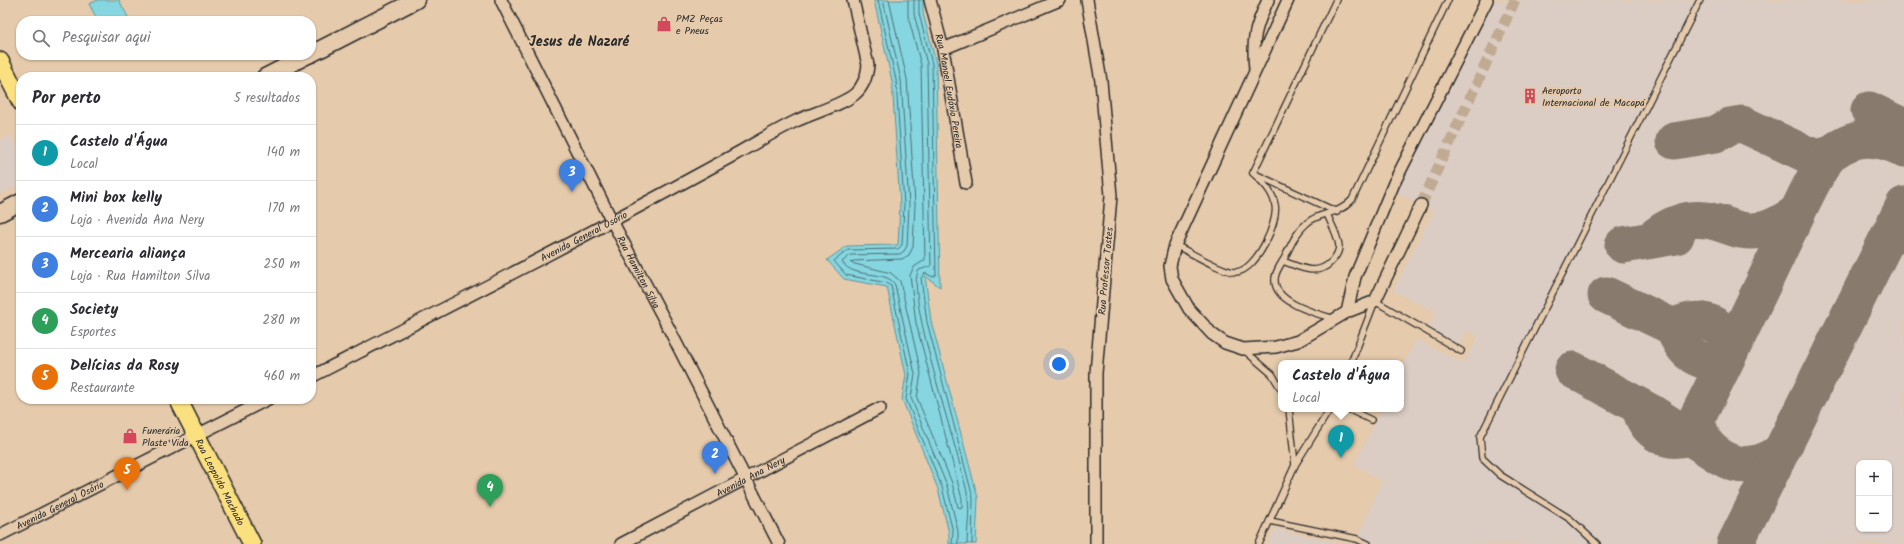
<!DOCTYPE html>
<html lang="pt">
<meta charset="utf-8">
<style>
:root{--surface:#fff;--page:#f7f7f7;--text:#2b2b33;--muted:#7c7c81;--line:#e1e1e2;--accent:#d1495b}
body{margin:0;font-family:Kalam,sans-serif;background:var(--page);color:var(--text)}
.controls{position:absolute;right:12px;bottom:12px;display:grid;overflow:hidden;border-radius:8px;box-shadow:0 1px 3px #0004}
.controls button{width:36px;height:36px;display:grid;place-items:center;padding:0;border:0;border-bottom:1px solid var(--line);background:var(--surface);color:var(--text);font:20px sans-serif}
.you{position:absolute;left:1059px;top:364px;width:14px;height:14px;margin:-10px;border:3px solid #fff;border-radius:50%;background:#1a73e8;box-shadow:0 0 0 6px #1a73e833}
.badge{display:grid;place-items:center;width:26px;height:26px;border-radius:50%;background:var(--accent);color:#fff;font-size:13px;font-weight:700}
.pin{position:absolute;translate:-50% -33px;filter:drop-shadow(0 1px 2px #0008)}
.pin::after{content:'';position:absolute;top:21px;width:14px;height:12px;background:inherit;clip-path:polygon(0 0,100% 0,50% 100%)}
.popup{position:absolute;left:1278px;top:360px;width:126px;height:52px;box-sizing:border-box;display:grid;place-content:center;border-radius:8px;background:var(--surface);filter:drop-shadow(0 1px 3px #0005);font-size:13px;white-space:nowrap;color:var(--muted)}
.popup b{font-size:15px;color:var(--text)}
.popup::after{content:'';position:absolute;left:50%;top:100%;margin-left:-8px;border:8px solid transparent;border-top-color:var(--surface)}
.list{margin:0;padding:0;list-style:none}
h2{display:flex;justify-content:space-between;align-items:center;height:52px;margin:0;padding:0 16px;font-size:17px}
h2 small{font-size:13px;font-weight:400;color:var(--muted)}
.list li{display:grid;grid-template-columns:26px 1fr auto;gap:12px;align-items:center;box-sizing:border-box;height:56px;padding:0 16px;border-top:1px solid var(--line)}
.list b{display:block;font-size:15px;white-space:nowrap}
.list p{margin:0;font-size:13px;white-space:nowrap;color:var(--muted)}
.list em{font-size:13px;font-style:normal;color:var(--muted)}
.icon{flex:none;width:22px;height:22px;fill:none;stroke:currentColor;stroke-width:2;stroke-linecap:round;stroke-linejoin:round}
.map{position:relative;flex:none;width:1904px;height:544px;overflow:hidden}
.search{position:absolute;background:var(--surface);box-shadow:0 1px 3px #0004;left:16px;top:16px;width:300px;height:44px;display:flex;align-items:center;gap:10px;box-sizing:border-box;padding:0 14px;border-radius:16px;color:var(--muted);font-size:15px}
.panel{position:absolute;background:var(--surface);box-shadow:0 1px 3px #0004;left:16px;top:72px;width:300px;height:332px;border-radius:16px}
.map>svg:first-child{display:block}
</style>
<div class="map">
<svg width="1904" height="544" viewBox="0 0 1904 544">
<rect width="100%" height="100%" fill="#e5caac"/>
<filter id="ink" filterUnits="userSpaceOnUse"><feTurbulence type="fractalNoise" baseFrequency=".025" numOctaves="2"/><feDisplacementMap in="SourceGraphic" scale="8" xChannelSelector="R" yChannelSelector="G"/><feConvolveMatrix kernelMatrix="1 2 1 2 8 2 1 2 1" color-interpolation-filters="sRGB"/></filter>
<g filter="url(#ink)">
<!-- built -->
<g fill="#dbcdc4" fill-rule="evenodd">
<path d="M1490,0H1904V544H1355L1382,481L1354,465L1382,409H1401V370L1416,339L1464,363L1478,336L1467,331L1459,345L1428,329L1436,312L1393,291L1433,211L1394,191ZM1859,463H1889V529H1859Z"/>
<path d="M10,134L21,155V184L0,195V140Z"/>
<path d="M1275,529L1344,544H1268Z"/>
</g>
<!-- water -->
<g fill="#85d6e0" stroke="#619298">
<path d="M98,0H119L130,21H98L89,4Z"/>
<path d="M874,0H923V13L936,63L940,287L925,276L931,321L978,498L976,544H949V533L938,489L902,399L906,375L887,287L844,279L827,260L847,246L898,245L900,205L892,81Z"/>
</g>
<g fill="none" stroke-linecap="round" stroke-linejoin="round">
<!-- shore -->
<g stroke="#4f6f73" stroke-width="1">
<path d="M878,0L896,80L904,205L902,245L898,249L848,250L834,261L846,275L887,283L891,286L910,374L906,399L942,487L953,532L952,544"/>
<path d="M883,0L901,80L909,205L907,246L904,251L900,254L850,255L842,262C854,280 887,269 895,285L915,374L911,398L947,486L958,531V544"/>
<path d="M889,0L907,79L915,204L913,247L909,255L902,259L853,261L851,263L891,273L900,281L921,373L917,398L952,483L958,507L960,508L962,507V499L916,323L910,275L914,267L925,260L921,65L908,16V0"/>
<path d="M914,0V14L927,64L931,266L919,270C903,290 963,463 968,498C970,513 967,529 967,544"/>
<path d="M919,0V14L932,64L936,275L933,277L925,273L921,278L927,322L973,498L972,544"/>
</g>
<!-- taxiway -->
<g stroke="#887a6c" stroke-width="37">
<path d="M1869,110L1904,127"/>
<path d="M1674,141L1716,134L1730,126L1742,124L1806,154L1816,157L1829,156"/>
<path d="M1651,240C1667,225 1688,216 1711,221C1731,225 1738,234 1762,230C1775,228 1786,219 1797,213"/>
<path d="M1623,245L1676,236"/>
<path d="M1606,295L1673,327C1699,314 1717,320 1734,344"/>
<path d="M1673,327C1683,353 1695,362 1723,364"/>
<path d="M1573,370L1652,413L1713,452"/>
<path d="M1640,407C1644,429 1665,446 1687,437C1722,371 1754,303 1786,236C1796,217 1818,164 1833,152C1857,134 1879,137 1904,149"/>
<path d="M1700,431C1704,451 1732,468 1752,464C1761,463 1772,458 1780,452"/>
<path d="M1735,544L1904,205"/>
</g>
<!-- street-tunnel -->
<path stroke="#c0aa92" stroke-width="11" stroke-dasharray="11 5.5" stroke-linecap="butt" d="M1421,205L1515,0"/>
<!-- lane casing -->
<g stroke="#2b2b2b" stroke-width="8">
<g id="lane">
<path d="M1253,173L1336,0"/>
<path d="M1257,175L1337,212"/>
<path d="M1175,245C1188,251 1224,273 1236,272C1256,271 1279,222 1275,205C1273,191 1262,182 1253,173"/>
<path d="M1283,261C1299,267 1317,277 1331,262C1335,258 1339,252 1339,246C1338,235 1331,224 1327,214"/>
<path d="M1335,319C1318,314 1273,303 1275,279C1275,271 1282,263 1285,257C1291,245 1296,232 1307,223C1320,211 1338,216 1352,200L1448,0"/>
<path d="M1244,350L1272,374L1281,389"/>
<path d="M1351,363L1375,301L1461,351"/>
<path d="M1289,409L1295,465"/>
<path d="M1348,409L1371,420"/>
<path d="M1270,521L1357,539L1368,544"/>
<path d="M1259,544L1295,465L1330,409"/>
<path d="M1597,544L1570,519L1500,475L1482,458L1480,437L1700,0"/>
</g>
</g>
<!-- street casing -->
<g stroke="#2b2b2b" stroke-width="14">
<g id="street">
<path id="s1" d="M501,0L612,221L665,321L779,544"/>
<path id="s2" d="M930,0L943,49L966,183"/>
<path d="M1087,0L1101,81L1111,196L1096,373V544"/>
<path d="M1288,0L1175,245L1170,266L1172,279L1189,309L1212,334L1225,343L1243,349L1276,347L1298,341L1347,312L1375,301L1421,205"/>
<path d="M943,49L1060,0"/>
<path d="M1255,69C1252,38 1255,28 1268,0"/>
<path d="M1347,312L1355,277L1394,183L1487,0"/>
<path id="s3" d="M311,377C453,304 594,232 734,155C754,144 775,131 796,121C813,113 842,105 855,94C864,86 867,76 868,65L853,0"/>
<path id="s4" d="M0,535L268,399"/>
<path id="s5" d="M621,544L880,408"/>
</g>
</g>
<!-- secondary casing -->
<g stroke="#2b2b2b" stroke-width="19">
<g id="secondary">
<path d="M311,54L416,0"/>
<path d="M265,77L308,55"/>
<path d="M0,213L21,202"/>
</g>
</g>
<!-- primary casing -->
<g stroke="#2b2b2b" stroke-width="20">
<g id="primary">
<path d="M0,61L21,102"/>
<path id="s6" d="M178,399L252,544"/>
</g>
</g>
<!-- lane -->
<use href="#lane" stroke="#e5caac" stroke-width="5.5"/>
<!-- street -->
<use href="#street" stroke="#e5caac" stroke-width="11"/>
<!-- secondary -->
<use href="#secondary" stroke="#e5caac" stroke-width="16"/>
<!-- primary -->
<use href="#primary" stroke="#fbe080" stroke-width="17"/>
</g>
</g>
<!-- icons -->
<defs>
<g id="shop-bare" transform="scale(1.2)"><path d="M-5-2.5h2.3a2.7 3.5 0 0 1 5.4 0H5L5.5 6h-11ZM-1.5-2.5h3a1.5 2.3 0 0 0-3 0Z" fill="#d1495b" stroke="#e5caac" stroke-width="2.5" paint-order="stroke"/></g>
<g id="building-bare" transform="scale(1.2)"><path d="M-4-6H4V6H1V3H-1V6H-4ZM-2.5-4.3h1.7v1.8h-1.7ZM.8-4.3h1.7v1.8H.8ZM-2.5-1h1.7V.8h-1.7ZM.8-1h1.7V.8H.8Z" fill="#d1495b" stroke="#e5caac" stroke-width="2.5" paint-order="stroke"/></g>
</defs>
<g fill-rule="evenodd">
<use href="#shop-bare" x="664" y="24"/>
<use href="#building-bare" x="1530" y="96"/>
<use href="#shop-bare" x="130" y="436"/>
</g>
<g text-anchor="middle" stroke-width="4" stroke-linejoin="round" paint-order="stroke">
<!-- poi labels -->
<g font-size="10" fill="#2b2b2b" stroke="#e5caac" text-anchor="start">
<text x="676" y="22">PMZ Peças<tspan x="676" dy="12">e Pneus</tspan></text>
<text x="1542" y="94">Aeroporto<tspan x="1542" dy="12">Internacional de Macapá</tspan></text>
<text x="142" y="434">Funerária<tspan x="142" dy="12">Plaste Vida</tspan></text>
</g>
<!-- street labels -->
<g font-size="10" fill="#2b2b2b" stroke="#e5caac">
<text dy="4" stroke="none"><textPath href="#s2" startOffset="93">Rua Manoel Eudóxio Pereira</textPath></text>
<text dy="4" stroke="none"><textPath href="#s3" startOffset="307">Avenida General Osório</textPath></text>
<text transform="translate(1105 271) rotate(-85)" y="4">Rua Professor Tostes</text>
<text dy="4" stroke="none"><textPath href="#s1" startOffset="305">Rua Hamilton Silva</textPath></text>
<text dy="4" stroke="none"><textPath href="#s5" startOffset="146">Avenida Ana Nery</textPath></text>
<text dy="4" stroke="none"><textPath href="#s6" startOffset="93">Rua Leopoldo Machado</textPath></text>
<text dy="4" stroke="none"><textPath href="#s4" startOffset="67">Avenida General Osório</textPath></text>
</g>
<!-- district labels -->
<g font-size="14" font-weight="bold" fill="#2b2b2b" stroke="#e5caac">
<text x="579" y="46">Jesus de Nazaré</text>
</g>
</g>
</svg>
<div class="controls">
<button>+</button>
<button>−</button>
</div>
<div class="you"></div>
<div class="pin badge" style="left:1341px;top:458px;background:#0f9aa8">1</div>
<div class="popup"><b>Castelo d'Água</b>Local</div>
<div class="pin badge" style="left:715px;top:474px;background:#3f7fe0">2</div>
<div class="pin badge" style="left:572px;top:192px;background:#3f7fe0">3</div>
<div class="pin badge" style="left:490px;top:507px;background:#2e9e5b">4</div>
<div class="pin badge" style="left:127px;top:490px;background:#e8710a">5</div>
<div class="search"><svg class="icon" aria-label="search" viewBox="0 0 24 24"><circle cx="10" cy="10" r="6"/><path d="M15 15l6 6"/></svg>Pesquisar aqui</div>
<section class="panel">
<h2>Por perto<small>5 resultados</small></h2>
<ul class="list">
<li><span class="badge" style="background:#0f9aa8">1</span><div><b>Castelo d'Água</b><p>Local</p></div><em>140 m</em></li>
<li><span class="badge" style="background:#3f7fe0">2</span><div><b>Mini box kelly</b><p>Loja · Avenida Ana Nery</p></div><em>170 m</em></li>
<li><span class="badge" style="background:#3f7fe0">3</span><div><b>Mercearia aliança</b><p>Loja · Rua Hamilton Silva</p></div><em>250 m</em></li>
<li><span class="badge" style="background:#2e9e5b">4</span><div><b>Society</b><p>Esportes</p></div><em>280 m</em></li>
<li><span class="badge" style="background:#e8710a">5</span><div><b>Delícias da Rosy</b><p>Restaurante</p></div><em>460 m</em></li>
</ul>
</section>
</div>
